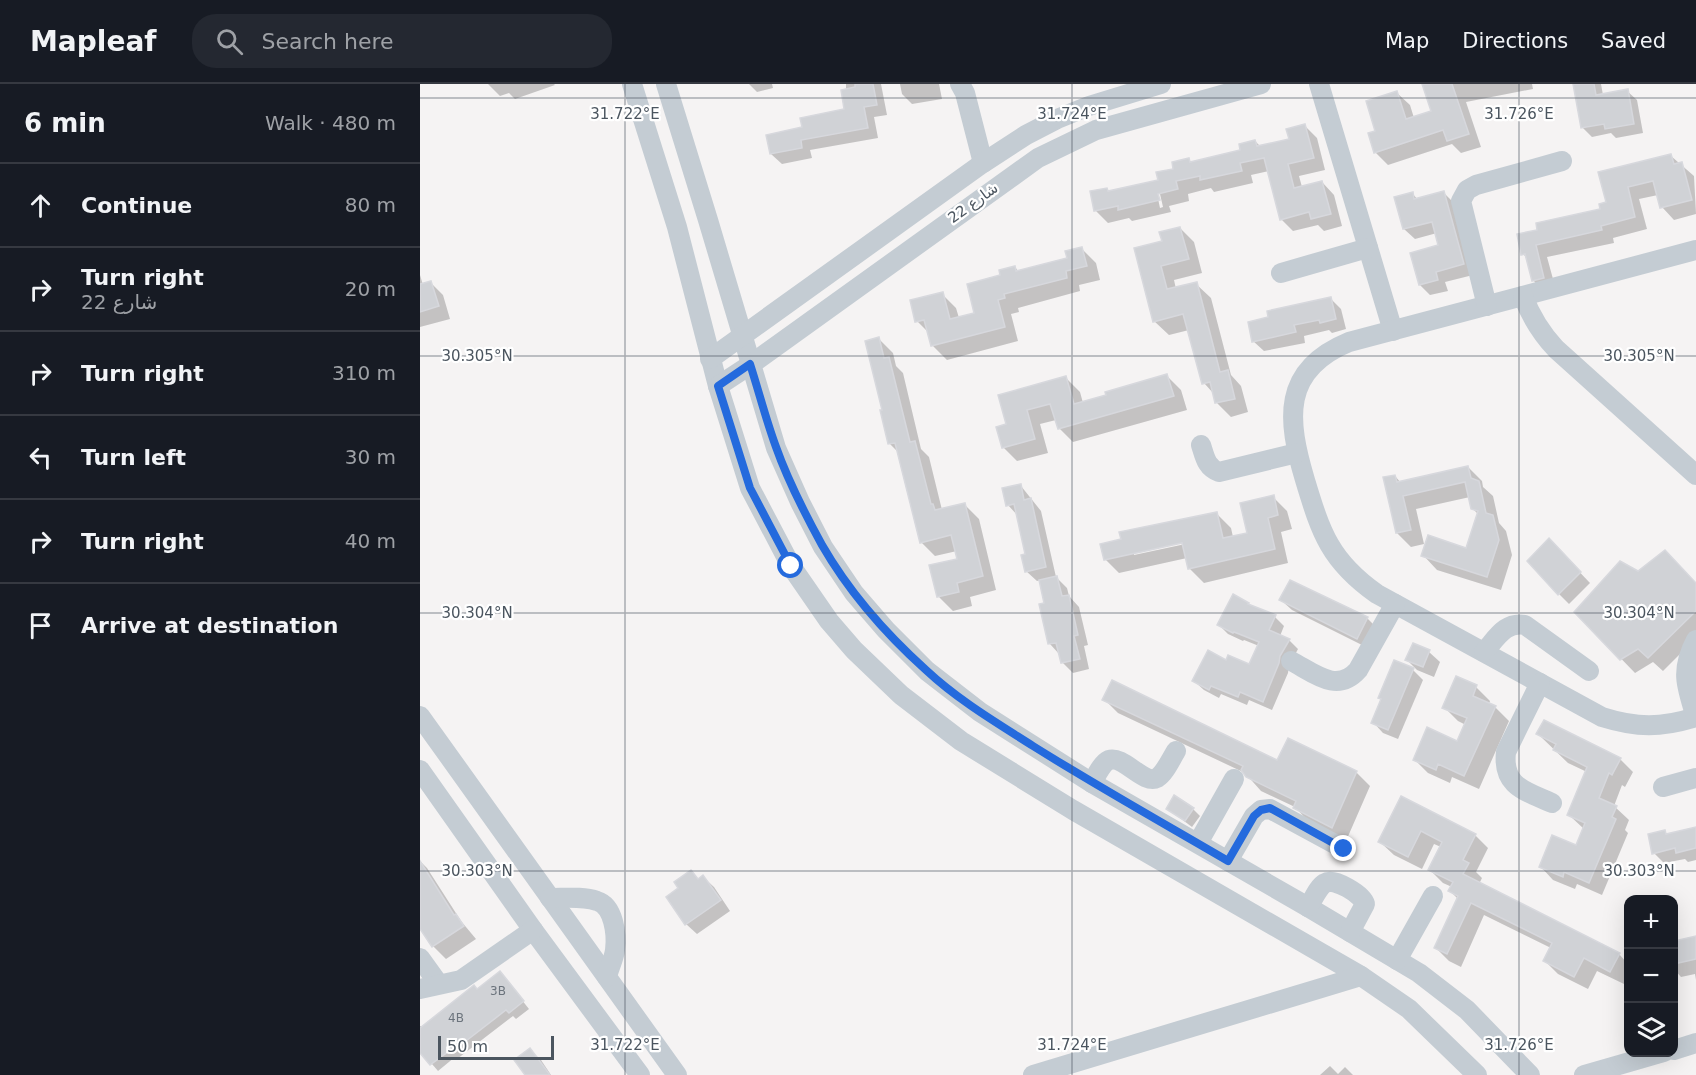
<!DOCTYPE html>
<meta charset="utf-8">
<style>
:root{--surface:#171b24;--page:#242831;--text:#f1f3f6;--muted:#9ea1a6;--line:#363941}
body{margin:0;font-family:"DejaVu Sans",Cairo,sans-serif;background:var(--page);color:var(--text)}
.controls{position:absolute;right:18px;bottom:18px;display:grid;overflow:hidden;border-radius:12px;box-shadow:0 6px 24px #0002}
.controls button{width:54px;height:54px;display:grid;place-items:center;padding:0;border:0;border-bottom:2px solid var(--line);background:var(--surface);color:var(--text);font:30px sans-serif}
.scale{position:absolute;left:18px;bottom:15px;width:116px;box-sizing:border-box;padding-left:6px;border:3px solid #4b555f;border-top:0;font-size:16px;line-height:21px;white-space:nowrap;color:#4b555f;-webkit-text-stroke:4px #fff;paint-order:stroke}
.stop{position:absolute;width:18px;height:18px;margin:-14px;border:4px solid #246add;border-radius:50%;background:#fff}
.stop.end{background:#246add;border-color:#fff;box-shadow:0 2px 6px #0008}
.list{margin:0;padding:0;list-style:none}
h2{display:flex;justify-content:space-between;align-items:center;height:78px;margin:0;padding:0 24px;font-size:26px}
h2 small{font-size:20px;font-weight:400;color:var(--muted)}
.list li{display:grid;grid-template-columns:39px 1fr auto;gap:18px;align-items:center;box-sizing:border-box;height:84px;padding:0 24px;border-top:2px solid var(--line)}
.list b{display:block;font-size:22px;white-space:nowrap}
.list p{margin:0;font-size:20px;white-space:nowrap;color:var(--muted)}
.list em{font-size:20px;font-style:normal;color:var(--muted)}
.icon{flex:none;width:33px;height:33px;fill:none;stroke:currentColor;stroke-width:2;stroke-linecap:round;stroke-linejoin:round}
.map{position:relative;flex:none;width:1276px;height:991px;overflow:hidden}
header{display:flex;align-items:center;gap:36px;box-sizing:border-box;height:84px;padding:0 30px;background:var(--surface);border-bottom:2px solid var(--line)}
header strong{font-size:28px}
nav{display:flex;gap:33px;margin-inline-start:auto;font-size:21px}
.search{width:420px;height:54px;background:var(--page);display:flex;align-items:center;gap:15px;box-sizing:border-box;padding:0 21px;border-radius:24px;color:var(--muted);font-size:22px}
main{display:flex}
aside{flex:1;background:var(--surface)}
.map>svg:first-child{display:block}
</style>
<header>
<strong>Mapleaf</strong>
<div class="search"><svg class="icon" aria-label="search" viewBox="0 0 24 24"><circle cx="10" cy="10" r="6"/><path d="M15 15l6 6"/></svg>Search here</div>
<nav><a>Map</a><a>Directions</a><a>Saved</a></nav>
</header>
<main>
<aside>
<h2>6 min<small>Walk · 480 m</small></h2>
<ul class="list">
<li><svg class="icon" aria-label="ahead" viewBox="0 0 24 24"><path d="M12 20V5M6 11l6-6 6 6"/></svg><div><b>Continue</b></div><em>80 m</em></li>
<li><svg class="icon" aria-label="right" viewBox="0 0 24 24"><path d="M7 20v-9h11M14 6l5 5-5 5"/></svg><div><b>Turn right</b><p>شارع 22</p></div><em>20 m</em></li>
<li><svg class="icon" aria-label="right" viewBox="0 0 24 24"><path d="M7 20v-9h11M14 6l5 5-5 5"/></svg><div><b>Turn right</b></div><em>310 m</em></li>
<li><svg class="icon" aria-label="left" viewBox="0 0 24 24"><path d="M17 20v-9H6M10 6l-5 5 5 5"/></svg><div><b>Turn left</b></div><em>30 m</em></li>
<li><svg class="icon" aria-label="right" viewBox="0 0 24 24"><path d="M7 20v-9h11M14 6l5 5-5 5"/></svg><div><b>Turn right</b></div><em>40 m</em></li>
<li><svg class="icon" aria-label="arrive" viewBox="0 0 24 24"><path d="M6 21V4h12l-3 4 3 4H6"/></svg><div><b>Arrive at destination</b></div></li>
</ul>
</aside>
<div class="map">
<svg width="1276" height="991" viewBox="0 0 1276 991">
<rect width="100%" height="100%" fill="#f5f3f3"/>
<!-- shadow -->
<g fill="#0003" fill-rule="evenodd">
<path d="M68,0H134L135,1L95,15L89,9L80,12Z"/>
<path d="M329,0H352L353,4L337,8Z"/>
<path d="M426,0H461L467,31L454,33L458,54L390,66L392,74L362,80L351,70L384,44L426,26Z"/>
<path d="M480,0H519L522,15L492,20L482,10Z"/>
<path d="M1005,0H1112L1113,5L1046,18L1061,63L1041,69L1032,60L968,81L955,68L957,48L977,9L990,21L994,34L1013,28Z"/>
<path d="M1154,0H1181L1183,11L1207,7L1217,16L1223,49L1196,54L1191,49L1172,53L1162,43Z"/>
<path d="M885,42L897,54L905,86L879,92L882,103L902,98L914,111L922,142L904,147L898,141L873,147L861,135L849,87L831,91L833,99L794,108L791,104L768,110L769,117L749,122L751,128L712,137L709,134L688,139L676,127L689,108L740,97L769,76L772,79L822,67L835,57L841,63L870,56ZM737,110H740L743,123L740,124Z"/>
<path d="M1251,72L1274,92L1276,130L1254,136L1242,123L1238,111L1219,115L1227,145L1193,154L1194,159L1127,173L1136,206L1125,209L1113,196L1108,175L1103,170L1119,147L1182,127L1188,119L1180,89Z"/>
<path d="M992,109L998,116L1024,109L1034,119L1053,191L1025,198L1028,207L1010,211L1000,201L1020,163L1017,149L995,155L984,145Z"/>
<path d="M760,144L774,158L782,189L754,196L756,205L776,200L791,214L811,291L821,302L828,328L811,333L797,319L794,310L784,299L769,246L749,251L734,237L744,158Z"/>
<path d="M662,165L676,179L680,196L659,201L660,207L598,224L599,228L591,230L598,257L527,276L513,262L510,250L497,237L522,210L536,224L539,234L556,230L582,192L595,183L599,188L649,175Z"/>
<path d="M0,191L3,201L11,199L23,211L30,235L0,243Z"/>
<path d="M911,215L921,225L926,245L912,249L909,246L884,252L885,259L844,267L833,257Z"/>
<path d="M459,255L473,269L476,282L483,289L501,365L509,373L522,426L545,421L559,435L576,506L550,513L552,522L533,527L519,513L539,476L537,467L515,472L501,458L479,369L470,360L464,327Z"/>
<path d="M747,292L761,306L767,326L653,358L639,344L636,336L620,340L628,369L597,377L583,363L588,341L646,294L660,308L663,319Z"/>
<path d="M1048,383L1062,397L1063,403L1073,412L1079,439L1086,447L1092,471L1081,506L1017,486L1003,471L1047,466L1059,431L1052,424L1050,413L996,425L1004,460L991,463L977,449L965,394L975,392L981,399Z"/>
<path d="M601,402L621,427L636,493L647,504L649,512L659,523L668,561L664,562L669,585L653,589L642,578L640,571L630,560L626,520L621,496L617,497L606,487L607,471L598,432L588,421Z"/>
<path d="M853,413L867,427L872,445L861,448L868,479L784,499L770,485L767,474L699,489L685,475L797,430L811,444L813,453L829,450ZM769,456L770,459L714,471V467Z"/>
<path d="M1129,456L1170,499L1149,520L1139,510Z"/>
<path d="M1259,482L1276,500V554L1243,587L1233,578L1215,589L1156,528L1218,489Z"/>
<path d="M813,512L832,523L855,533L864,542L860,552L869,556L878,565L869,582L868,589L852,626L829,616L827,621L801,610L799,614L784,606L774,597L807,578L830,582L839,562L824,556L823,557L808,550L798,540Z"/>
<path d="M861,516L947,534L958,545L948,564L872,526Z"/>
<path d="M993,561L1009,568L1020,578L1014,593L997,586L987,576Z"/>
<path d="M993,586L1003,596L978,655L963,649L953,638Z"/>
<path d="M1056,603L1070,617L1069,620L1075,623L1089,637L1059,705L1032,693L1030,699L1008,689L994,675L1038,659L1046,641L1038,637L1024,623Z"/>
<path d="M684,615L858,678L936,688L950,702L926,757L889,738L875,723L841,707L825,689L698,629Z"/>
<path d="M1118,650L1200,675L1213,688L1205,703L1202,701L1194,722L1209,736L1205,746L1208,749L1182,811L1157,800L1155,805L1133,796L1121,783L1157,763L1164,745L1149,731L1167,688L1148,679Z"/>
<path d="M982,714L1055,751L1068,764L1056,788L1062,794L1059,800L1199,870L1208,880V891L1204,900L1177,887L1168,905L1138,890L1125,877L1131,864L1064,831L1041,883L1029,877L1016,864L1038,815L1030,807L1032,803L1023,799L1010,786L1021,763L1014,760L1002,785L974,771L960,758Z"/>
<path d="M748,725H773L780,732L772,743Z"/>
<path d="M1276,745V776L1268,778L1265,775L1244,779L1234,769L1245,748L1248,751Z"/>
<path d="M0,777L7,784L41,837L56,855L26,875L13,862L0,841Z"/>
<path d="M271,788L279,796L283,793L294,803L310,827L277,850L266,840L260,805Z"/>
<path d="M1276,854V896L1275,890L1261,893L1254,885V859Z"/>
<path d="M86,896L109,925L96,935L93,932L37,975L35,973L18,987L0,966V942L3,943L58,907Z"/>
<path d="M110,966L121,976L131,991H107Z"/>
<path d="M910,982L918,990L925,983L933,991H900Z"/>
</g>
<!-- building -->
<g fill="#d0d2d6" stroke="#d7d8dd" stroke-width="1.5">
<path d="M435,0H453L457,21L444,23L448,44L381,56L382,64L350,70L346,51L382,43L380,34L424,25L421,6L435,3Z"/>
<path d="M1002,0H1032L1049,50L1027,57L1023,46L954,69L948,49L955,47L946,17L977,7L986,35L1011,27Z"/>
<path d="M1153,0H1174L1176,11L1208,5L1214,40L1185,45L1184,40L1161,44Z"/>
<path d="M885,40L894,74L868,80L874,104L902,97L911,130L891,135L889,128L860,136L844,74L820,79L822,87L780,96V92L756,97L758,105L738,110L740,116L698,126V122L674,127L670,107L687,104L688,107L738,96L736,88L753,85L752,78L769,74L770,78L820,66L819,60L835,56L837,62L869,55L866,45Z"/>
<path d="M1251,70L1254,80L1262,78L1272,116L1240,124L1233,97L1208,103L1215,133L1181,142L1182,146L1116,161L1124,194L1112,197L1105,170L1101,171L1097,150L1117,146L1116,139L1180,125L1179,120L1186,118L1178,88Z"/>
<path d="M1024,107L1044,180L1016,188L1018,196L999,201L990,169L1018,161L1012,138L983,145L974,113L993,108L994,115Z"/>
<path d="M760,143L769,175L741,182L747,205L777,198L800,288L808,286L815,315L795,319L790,298L782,300L763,230L733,238L714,164L742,157L739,148Z"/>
<path d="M662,163L667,182L646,187L647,194L584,210L585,214L578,216L585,243L511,262L504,236L495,238L490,216L523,208L530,235L554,229L547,200L580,191L579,186L595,182L596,187L647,174L645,167Z"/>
<path d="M11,197L19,222L0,228V200Z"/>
<path d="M911,213L916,235L900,239L899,236L874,241L876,248L832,258L828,238L848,233L847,227Z"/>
<path d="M459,253L464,274L469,273L490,358L495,357L511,420H513L515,426L545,419L563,492L537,499L539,508L517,513L509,481L537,475L531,451L500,459L475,359L468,360L460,326H462L445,257Z"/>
<path d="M747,290L754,312L638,345L630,320L607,326L615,355L582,364L576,343L586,340L578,311L646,292L654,320L686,311L685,308Z"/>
<path d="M1048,382L1051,394L1059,397L1066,429L1073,431L1079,456L1067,493L1001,472L1008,451L1046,464L1058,427L1051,425L1045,398L983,412L991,446L976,449L963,393L975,391L977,398Z"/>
<path d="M601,400L604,416L611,414L626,483L605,488L601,471L605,470L594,420L586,422L582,404Z"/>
<path d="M854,411L858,431L848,434L855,465L768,485L762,459L684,476L680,460L701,455L699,448L797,428L803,454L827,449L820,419Z"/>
<path d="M1129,454L1161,488L1138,511L1107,477Z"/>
<path d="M1245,466L1276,499V527L1228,574L1218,565L1200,576L1154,528L1200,477L1218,487Z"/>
<path d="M637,492L642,512L649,511L658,551L654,552L660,575L641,579L636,559L628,560L619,520L624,519L619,496Z"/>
<path d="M870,496L948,533L937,555L859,516Z"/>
<path d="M813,510L829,519L828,520L856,531L849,546L870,555L860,572L859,579L843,618L820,608L818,613L791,602L789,606L772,597L788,566L806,576L808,571L829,580L839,558L814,548L813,549L797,541Z"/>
<path d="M993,559L1010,566L1003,583L985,576Z"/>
<path d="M974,576L994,584L968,646L951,639L961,615L958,614Z"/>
<path d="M1036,592L1057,601L1053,612L1076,622L1044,692L1018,680L1016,686L993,676L1007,643L1037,657L1047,634L1022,624Z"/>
<path d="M692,596L857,676L868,654L937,687L912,744L873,724L876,717L826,693L821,686L823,682L682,616Z"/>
<path d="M1124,636L1201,674L1192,691L1189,689L1179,714L1197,722L1192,733L1196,735L1169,799L1144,788L1143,793L1119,783L1132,751L1156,761L1165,739L1147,731L1167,683L1133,666L1136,660L1116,650Z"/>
<path d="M754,711L774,724L765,737L746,725Z"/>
<path d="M981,712L1056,750L1043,776L1049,779L1043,790L1200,869L1190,888L1164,874L1154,893L1123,877L1132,859L1051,819L1027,870L1014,864L1038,812L1028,807L1033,798L1008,786L1022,758L1001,747L988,773L958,758Z"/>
<path d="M1276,743V764L1256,769L1255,764L1232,770L1228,750L1245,746L1246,750Z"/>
<path d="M0,777L34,831L36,830L44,842L12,863L0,845Z"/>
<path d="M271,786L278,795L283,791L301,816L265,841L246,813L258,804L254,798Z"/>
<path d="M1276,852V875L1254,880V857Z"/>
<path d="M80,887L104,917L89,929L86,926L46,957L29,969L28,968L10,981L0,969V944L54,901L57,905Z"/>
<path d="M110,964L130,991H105L94,976Z"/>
</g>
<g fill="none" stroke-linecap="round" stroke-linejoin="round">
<!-- minor -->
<g stroke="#c4ccd3" stroke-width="20">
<path d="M212,0L257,143L298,302L330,404L371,482L409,537L434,566L481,611L541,657L653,726L941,892L989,925L1057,991"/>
<path d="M246,0L288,136L356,364L380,418L403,463L434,509L466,546L507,587L560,628L672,699L888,823L999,889L1047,926L1110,991"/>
<path d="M540,0L545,9L563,79"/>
<path d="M899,0L973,247"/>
<path d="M1276,166L929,258C861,286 867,336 885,396C901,449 910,477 957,510L1182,633C1217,644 1241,644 1276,633"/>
<path d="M861,189L948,164"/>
<path d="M1103,212C1111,233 1121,249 1136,265L1276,391"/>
<path d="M1067,222L1041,117L1047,106L1056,101L1142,77"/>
<path d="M290,275L563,79L606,51L637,35L669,22L741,0"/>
<path d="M298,302L330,281L618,74L676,46L841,0"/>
<path d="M781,361C785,373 786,383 799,388L877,369"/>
<path d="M1064,568C1076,555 1085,537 1105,541L1169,587"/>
<path d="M871,577C894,589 917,610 938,586L975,520"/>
<path d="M1120,599L1086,668C1082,703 1106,707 1132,719"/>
<path d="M0,632L257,991"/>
<path d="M1276,633C1266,602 1260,586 1276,556"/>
<path d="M0,686L113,846L220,991"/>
<path d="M672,699C676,692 682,679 689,676C703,671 724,701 737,694C745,689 751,675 756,667"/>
<path d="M1243,703L1276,694"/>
<path d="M778,759L814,695"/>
<path d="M808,777L834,732L841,726L850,725L924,765"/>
<path d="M130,814C145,814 163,812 177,817C194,822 197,851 195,866C194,875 189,884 187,893"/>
<path d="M888,823C893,816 898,803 905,799C914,793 943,811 945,820L930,848"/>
<path d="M0,874L18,899"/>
<path d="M977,876L1013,812"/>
<path d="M0,905L41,896L113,846"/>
<path d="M1254,966L1276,959"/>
<path d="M613,991L941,892"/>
<path d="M1164,991L1244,968"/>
</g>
</g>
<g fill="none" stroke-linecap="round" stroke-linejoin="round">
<!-- route -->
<path stroke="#246add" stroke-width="8" d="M371,482L330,404L298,302L330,280C339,308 346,336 356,363C368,397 385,430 402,461C429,508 466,550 506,586C538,616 577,639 613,662C677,702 743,739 808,777L834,732L841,726L850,724L924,765"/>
</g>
<!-- ticks -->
<path fill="none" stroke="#4b555f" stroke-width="1.5" stroke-opacity="0.45" d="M205,0V991M652,0V991M1099,0V991M0,14H1276M0,272H1276M0,529H1276M0,787H1276"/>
<g text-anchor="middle" stroke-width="4.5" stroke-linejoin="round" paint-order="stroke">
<!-- number labels -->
<g font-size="12" fill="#6c747d">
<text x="78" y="911">3B</text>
<text x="36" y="938">4B</text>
</g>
<!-- street labels -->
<g font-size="15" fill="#4b555f" stroke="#fff">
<text transform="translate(553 119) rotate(-36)" y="5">شارع 22</text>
</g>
</g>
<g font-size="15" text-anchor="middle" fill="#4b555f" stroke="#fff" stroke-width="4.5" stroke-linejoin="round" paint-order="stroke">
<text x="205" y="35">31.722°E</text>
<text x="652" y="35">31.724°E</text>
<text x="1099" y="35">31.726°E</text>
<text x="57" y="277">30.305°N</text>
<text x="1219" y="277">30.305°N</text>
<text x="57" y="534">30.304°N</text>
<text x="1219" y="534">30.304°N</text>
<text x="57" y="792">30.303°N</text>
<text x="1219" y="792">30.303°N</text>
<text x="205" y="966">31.722°E</text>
<text x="652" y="966">31.724°E</text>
<text x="1099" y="966">31.726°E</text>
</g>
</svg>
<div class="controls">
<button>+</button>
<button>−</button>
<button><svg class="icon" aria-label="layers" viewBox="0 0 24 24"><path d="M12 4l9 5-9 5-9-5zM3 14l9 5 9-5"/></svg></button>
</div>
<div class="scale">50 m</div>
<div class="stop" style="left:371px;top:482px"></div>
<div class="stop end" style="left:924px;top:765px"></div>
</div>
</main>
